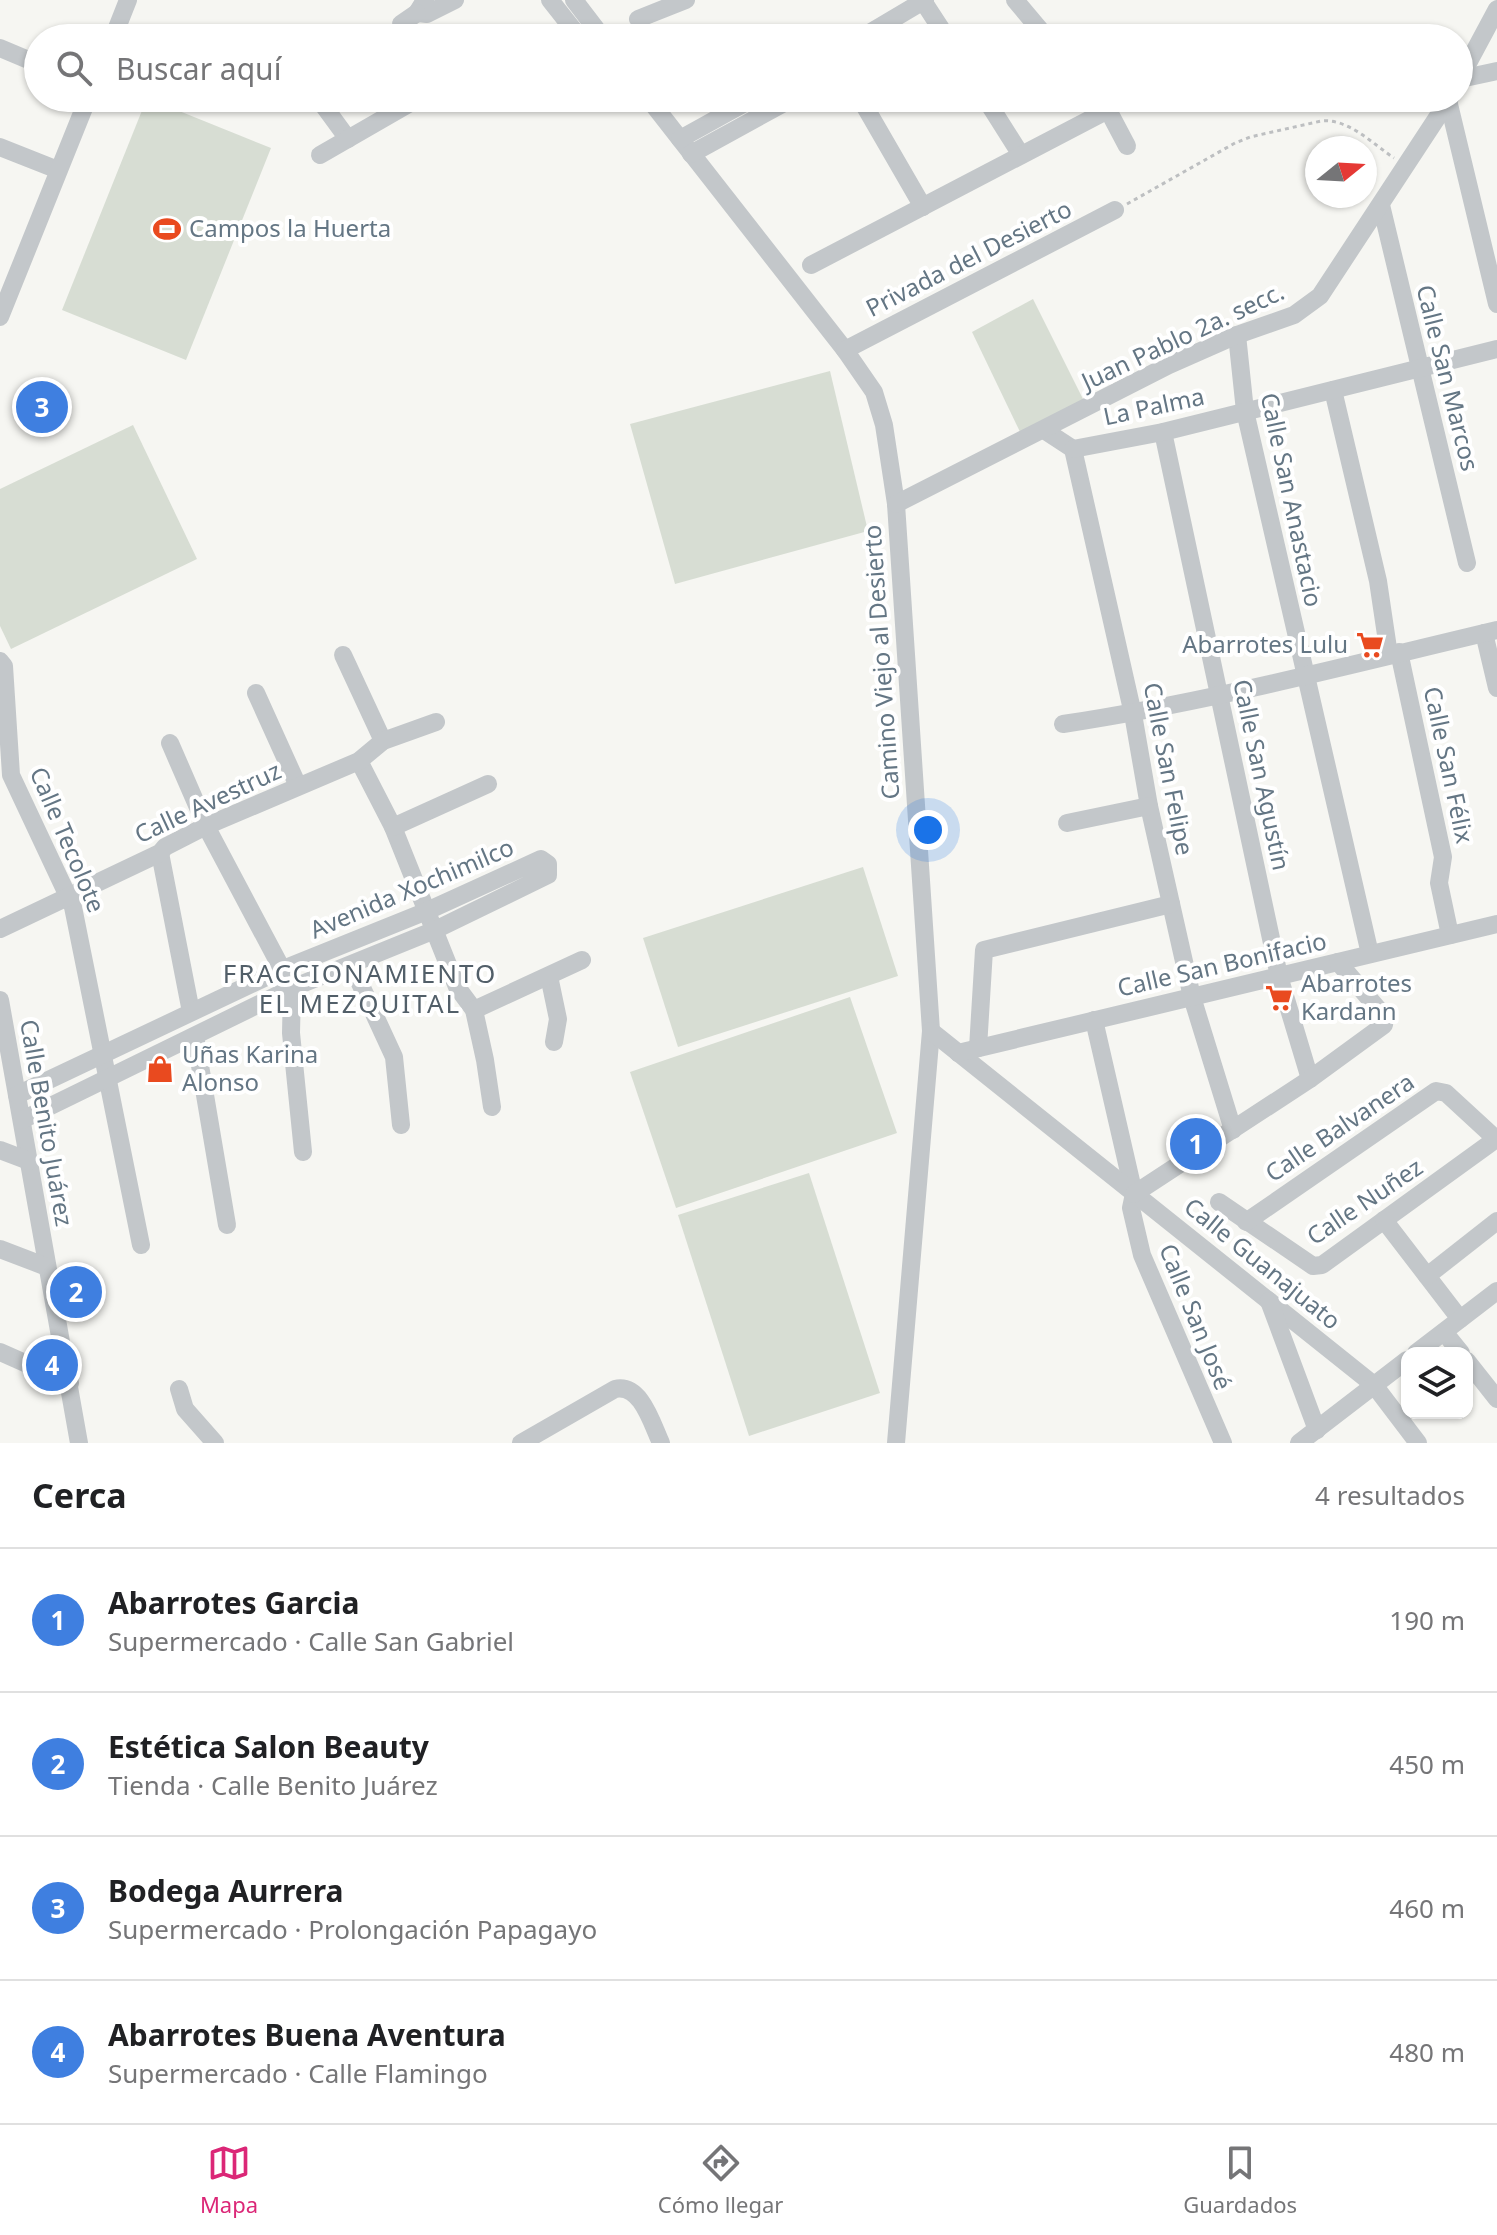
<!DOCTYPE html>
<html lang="es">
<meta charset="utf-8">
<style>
:root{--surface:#fff;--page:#f6f6f6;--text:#202124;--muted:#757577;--line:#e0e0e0;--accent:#db2777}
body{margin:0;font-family:"Noto Sans",sans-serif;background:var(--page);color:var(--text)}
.controls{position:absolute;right:24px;bottom:24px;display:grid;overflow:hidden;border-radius:16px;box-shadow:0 2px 6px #0004}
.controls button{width:72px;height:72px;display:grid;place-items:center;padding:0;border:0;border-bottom:2px solid var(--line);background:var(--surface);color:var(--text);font:40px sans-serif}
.compass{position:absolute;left:1305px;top:136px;width:72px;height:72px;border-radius:50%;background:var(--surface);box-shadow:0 2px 6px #0004;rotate:72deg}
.you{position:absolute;left:928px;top:830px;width:28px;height:28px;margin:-20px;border:6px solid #fff;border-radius:50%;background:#1a73e8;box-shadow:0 0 0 12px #1a73e833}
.badge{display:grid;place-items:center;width:52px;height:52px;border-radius:50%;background:var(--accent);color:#fff;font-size:26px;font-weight:700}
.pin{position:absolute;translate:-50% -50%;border:4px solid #fff;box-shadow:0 2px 8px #0006}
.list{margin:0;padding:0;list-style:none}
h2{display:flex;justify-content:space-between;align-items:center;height:104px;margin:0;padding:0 32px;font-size:34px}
h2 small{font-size:26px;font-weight:400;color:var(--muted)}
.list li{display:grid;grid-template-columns:52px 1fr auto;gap:24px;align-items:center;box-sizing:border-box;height:144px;padding:0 32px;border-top:2px solid var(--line)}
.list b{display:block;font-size:30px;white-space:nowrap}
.list p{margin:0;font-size:26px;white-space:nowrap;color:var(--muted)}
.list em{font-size:26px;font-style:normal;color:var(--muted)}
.icon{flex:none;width:44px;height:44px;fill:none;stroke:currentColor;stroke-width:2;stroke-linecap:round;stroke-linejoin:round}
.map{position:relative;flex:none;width:1497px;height:1443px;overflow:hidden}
.search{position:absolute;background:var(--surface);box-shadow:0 2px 6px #0004;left:24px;right:24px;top:24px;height:88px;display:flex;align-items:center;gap:20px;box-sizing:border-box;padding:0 28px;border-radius:44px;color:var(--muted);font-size:30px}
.sheet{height:680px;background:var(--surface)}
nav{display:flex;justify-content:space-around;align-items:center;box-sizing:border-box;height:112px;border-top:2px solid var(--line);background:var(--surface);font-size:22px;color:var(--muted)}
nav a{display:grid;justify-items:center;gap:4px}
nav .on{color:var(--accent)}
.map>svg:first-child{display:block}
</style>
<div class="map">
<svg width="1497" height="1443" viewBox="0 0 1497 1443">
<rect width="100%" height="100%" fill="#f6f6f2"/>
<!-- green -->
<g fill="#d7ddd3">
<path d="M147,98L271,148L186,360L62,310Z"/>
<path d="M1033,299L1084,401L1022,436L972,332Z"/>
<path d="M830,371L868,531L675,584L630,424Z"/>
<path d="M133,425L197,559L11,649L0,626V489Z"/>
<path d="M863,867L898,976L678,1047L643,938Z"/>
<path d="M850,997L897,1133L676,1208L630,1072Z"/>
<path d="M809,1173L880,1393L749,1436L678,1215Z"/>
</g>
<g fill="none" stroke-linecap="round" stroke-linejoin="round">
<!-- path -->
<path stroke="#bdbfc1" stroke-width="3" stroke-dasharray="4 4" stroke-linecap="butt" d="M1127,204L1235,143L1250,137L1321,121C1348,118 1373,144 1394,158"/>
<!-- minor -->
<g stroke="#c3c7ca" stroke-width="18">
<path d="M425,0L417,13L427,14L455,0"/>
<path d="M550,0L580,38"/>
<path d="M574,0L603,38"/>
<path d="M1015,0L1047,38"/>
<path d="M923,1L947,38"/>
<path d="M638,19L686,0"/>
<path d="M113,38L128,0"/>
<path d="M409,38L401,24L417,13"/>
<path d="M861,38L925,0"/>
<path d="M0,48L38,64"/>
<path d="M1460,79L1497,71"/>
<path d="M1459,80L1497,9"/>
<path d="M225,98L242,103"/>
<path d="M318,98L348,139"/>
<path d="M648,98L845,350L874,392L884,425L896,504L931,1031L896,1443"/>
<path d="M860,98L923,207"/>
<path d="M985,98L1021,155"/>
<path d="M1098,98L1108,110L1127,146"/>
<path d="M1448,100L1497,304"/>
<path d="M680,139L754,98"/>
<path d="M0,147L58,170"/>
<path d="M691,154L793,98"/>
<path d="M320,155L419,98"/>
<path d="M1381,205L1467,563"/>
<path d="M811,265L1108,110"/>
<path d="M0,317L88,98"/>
<path d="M1237,335L1245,411L1370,954"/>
<path d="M845,350L1115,210"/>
<path d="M1333,390L1378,581L1389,655"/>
<path d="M1044,430L1073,449L1133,714L1149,806L1192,997L1233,1130"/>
<path d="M1163,432L1279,976L1310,1079"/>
<path d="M1073,449L1163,432L1497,349"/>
<path d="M896,504L1169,365L1237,335L1294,315L1320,296L1450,98"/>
<path d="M1484,633L1497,688"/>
<path d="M1399,652L1443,857L1439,883L1450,935"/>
<path d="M343,655L383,741"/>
<path d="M0,661L4,666L11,775L73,907L141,1245"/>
<path d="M256,693L298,786"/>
<path d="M1063,724C1209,702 1353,664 1497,630"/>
<path d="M170,743L206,826L292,988L291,1033L303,1152"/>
<path d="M359,761L393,827L457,987L474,1010L485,1060L492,1107"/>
<path d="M1067,823L1149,806"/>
<path d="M393,827L488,784"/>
<path d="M160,853L191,1012"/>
<path d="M0,929L160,853L165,847L206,826L359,761L383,741L436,722"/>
<path d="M352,966L394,1057L401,1125"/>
<path d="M549,976L558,1019L554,1042"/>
<path d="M0,1000L79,1443"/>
<path d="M474,1010L582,960"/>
<path d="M1094,1020L1134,1194L1131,1208L1142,1255L1223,1443"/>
<path d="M931,1031L1374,1385L1418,1443"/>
<path d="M195,1036L227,1225"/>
<path d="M978,1048L984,950L1171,904"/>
<path d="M958,1053L1497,924"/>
<path d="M17,1095L283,969L427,911L541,859L548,864V875L435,930L292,988L22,1120"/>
<path d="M0,1150L29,1161"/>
<path d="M1134,1194L1310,1079L1384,1025L1385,1017L1338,962"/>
<path d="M1219,1202L1313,1266L1322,1265L1496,1139"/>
<path d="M1384,1220L1460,1319"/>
<path d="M1246,1222L1436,1091L1446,1093L1497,1140"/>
<path d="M0,1249L47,1267"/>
<path d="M1427,1276L1497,1221"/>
<path d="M1269,1301L1317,1430"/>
<path d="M1444,1332L1461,1353"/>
<path d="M0,1352L70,1383"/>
<path d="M1416,1353L1497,1291"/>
<path d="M1467,1361L1497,1399"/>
<path d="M179,1389L185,1409L215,1443"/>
<path d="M521,1443L615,1389C641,1383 652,1424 661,1443"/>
<path d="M1299,1443L1407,1360"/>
</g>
</g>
<!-- icons -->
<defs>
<g id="stadium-bare" transform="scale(2.16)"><path d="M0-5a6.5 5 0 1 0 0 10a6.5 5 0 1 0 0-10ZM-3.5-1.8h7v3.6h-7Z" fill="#e94a1f" stroke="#fff" stroke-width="2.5" paint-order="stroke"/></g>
<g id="supermarket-bare" transform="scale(2.16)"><path d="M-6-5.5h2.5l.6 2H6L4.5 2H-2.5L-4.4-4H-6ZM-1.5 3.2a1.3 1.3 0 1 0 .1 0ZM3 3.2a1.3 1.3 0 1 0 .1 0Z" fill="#e94a1f" stroke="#fff" stroke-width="2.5" paint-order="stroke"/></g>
<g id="shop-bare" transform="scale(2.16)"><path d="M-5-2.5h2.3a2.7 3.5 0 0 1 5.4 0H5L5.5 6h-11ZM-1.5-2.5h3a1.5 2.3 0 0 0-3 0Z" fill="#e94a1f" stroke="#fff" stroke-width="2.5" paint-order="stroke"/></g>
</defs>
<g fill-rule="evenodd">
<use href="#stadium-bare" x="167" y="229"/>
<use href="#supermarket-bare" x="1370" y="645"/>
<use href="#supermarket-bare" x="1279" y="998"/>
<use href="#shop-bare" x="160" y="1069"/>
</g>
<g text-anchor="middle" stroke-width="8" stroke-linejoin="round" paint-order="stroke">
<!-- poi labels -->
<g font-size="24" fill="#647684" stroke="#fff" text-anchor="start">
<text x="189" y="237">Campos la Huerta</text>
<text x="1348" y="653" text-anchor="end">Abarrotes Lulu</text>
<text x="1301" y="992">Abarrotes<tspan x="1301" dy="28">Kardann</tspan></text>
<text x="182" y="1063">Uñas Karina<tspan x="182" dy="28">Alonso</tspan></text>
</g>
<!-- street labels -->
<g font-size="24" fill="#647684" stroke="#fff">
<text transform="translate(969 259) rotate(-27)" y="8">Privada del Desierto</text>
<text transform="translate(1183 337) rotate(-25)" y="8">Juan Pablo 2a. secc.</text>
<text transform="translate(1447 378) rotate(76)" y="8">Calle San Marcos</text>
<text transform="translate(1154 407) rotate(-12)" y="8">La Palma</text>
<text transform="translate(1291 500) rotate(78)" y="8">Calle San Anastacio</text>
<text transform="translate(882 662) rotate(-94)" y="8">Camino Viejo al Desierto</text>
<text transform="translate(1448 765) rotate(78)" y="8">Calle San Félix</text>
<text transform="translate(1168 769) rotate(79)" y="8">Calle San Felipe</text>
<text transform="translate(1261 775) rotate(78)" y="8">Calle San Agustín</text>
<text transform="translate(208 803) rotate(-25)" y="8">Calle Avestruz</text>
<text transform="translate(67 840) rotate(67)" y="8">Calle Tecolote</text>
<text transform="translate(412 889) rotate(-23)" y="8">Avenida Xochimilco</text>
<text transform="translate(1222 965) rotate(-13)" y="8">Calle San Bonifacio</text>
<text transform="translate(46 1123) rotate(80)" y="8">Calle Benito Juárez</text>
<text transform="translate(1340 1128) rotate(-34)" y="8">Calle Balvanera</text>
<text transform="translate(1365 1202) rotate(-34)" y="8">Calle Nuñez</text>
<text transform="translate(1262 1264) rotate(39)" y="8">Calle Guanajuato</text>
<text transform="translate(1195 1317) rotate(68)" y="8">Calle San José</text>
</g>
<!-- neighbourhood labels -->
<g font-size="26" letter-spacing="2" fill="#525f69" stroke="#fff">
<text x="360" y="983">FRACCIONAMIENTO<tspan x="360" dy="30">EL MEZQUITAL</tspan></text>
</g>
</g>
</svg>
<div class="controls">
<button><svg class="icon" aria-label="layers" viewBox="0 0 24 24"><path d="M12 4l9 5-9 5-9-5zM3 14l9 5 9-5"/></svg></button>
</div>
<svg class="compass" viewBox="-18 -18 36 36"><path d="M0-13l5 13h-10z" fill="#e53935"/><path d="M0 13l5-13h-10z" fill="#757577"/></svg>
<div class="you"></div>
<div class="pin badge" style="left:1196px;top:1144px;background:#3f7fe0">1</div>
<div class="pin badge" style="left:76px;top:1292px;background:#3f7fe0">2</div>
<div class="pin badge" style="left:42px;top:407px;background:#3f7fe0">3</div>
<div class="pin badge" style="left:52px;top:1365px;background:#3f7fe0">4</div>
<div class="search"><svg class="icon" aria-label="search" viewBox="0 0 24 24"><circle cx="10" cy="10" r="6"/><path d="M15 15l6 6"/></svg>Buscar aquí</div>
</div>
<section class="sheet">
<h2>Cerca<small>4 resultados</small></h2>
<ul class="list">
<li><span class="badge" style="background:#3f7fe0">1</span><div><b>Abarrotes Garcia</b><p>Supermercado · Calle San Gabriel</p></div><em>190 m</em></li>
<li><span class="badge" style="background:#3f7fe0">2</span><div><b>Estética Salon Beauty</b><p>Tienda · Calle Benito Juárez</p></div><em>450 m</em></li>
<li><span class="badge" style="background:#3f7fe0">3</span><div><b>Bodega Aurrera</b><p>Supermercado · Prolongación Papagayo</p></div><em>460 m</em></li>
<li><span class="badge" style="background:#3f7fe0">4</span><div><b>Abarrotes Buena Aventura</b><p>Supermercado · Calle Flamingo</p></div><em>480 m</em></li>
</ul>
</section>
<nav>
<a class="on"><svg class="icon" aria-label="map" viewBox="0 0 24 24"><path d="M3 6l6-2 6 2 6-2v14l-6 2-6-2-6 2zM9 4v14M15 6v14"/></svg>Mapa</a>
<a><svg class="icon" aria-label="directions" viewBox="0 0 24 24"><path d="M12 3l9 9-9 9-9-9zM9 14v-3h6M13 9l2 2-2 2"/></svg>Cómo llegar</a>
<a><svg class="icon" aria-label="saved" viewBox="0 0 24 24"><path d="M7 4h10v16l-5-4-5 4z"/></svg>Guardados</a>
</nav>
